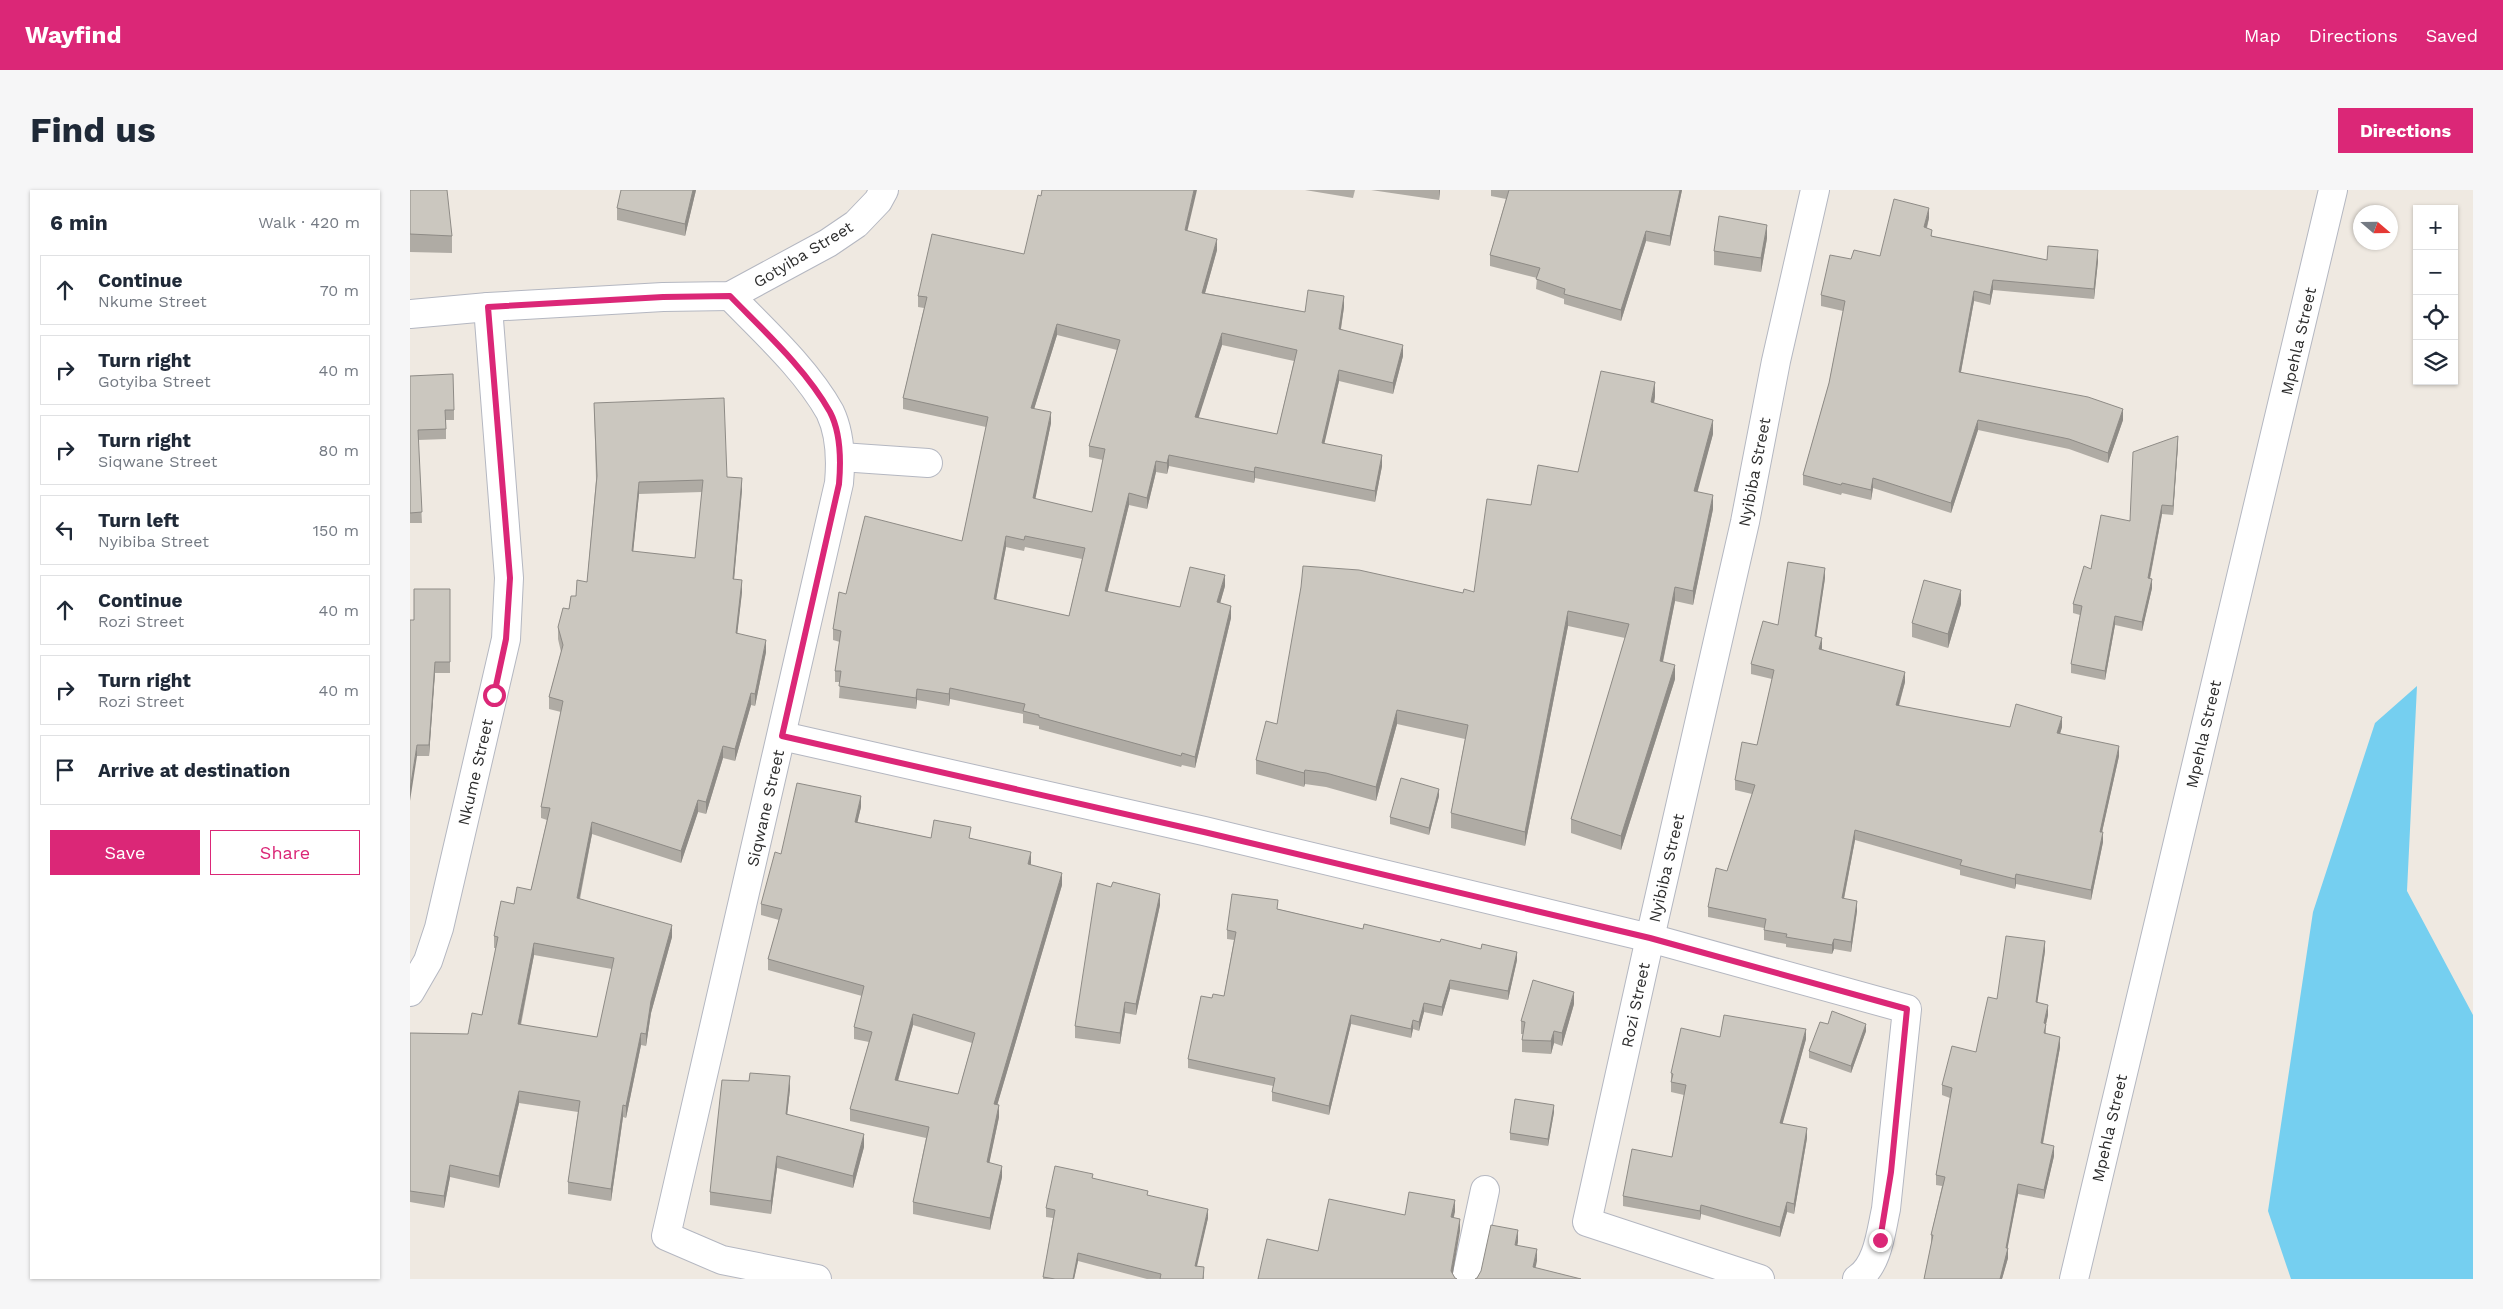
<!DOCTYPE html>
<meta charset="utf-8">
<style>
:root{--surface:#fff;--page:#f6f6f7;--text:#1f2937;--muted:#747a83;--line:#e0e1e3;--accent:#db2777}
body{margin:0;font-family:"Work Sans",sans-serif;background:var(--page);color:var(--text)}
.controls{position:absolute;right:15px;top:15px;display:grid;overflow:hidden;border-radius:0px;box-shadow:0 1px 4px #0004}
.controls button{width:45px;height:45px;display:grid;place-items:center;padding:0;border:0;border-bottom:1px solid var(--line);background:var(--surface);color:var(--text);font:25px sans-serif}
.compass{position:absolute;left:1943px;top:15px;width:45px;height:45px;border-radius:50%;background:var(--surface);box-shadow:0 1px 4px #0004;rotate:110deg}
.stop{position:absolute;width:15px;height:15px;margin:-11px;border:4px solid #db2777;border-radius:50%;background:#fff}
.stop.end{background:#db2777;border-color:#fff;box-shadow:0 1px 5px #0008}
.list{margin:0;padding:0;list-style:none}
h2{display:flex;justify-content:space-between;align-items:center;height:65px;margin:0;padding:0 20px;font-size:21px}
h2 small{font-size:16px;font-weight:400;color:var(--muted)}
.list li{display:grid;grid-template-columns:32px 1fr auto;gap:15px;align-items:center;box-sizing:border-box;height:70px;margin:0 10px 10px;padding:0 10px;border:1px solid var(--line);border-radius:0px}
.list b{display:block;font-size:19px;white-space:nowrap}
.list p{margin:0;font-size:16px;white-space:nowrap;color:var(--muted)}
.list em{font-size:16px;font-style:normal;color:var(--muted)}
.actions{display:flex;gap:10px;padding:15px 20px}
.actions a{flex:1;padding:11px 0;border:1px solid var(--accent);border-radius:0px;text-align:center;font-size:18px;color:var(--accent)}
.actions .main{background:var(--accent);color:#fff}
.icon{flex:none;width:28px;height:28px;fill:none;stroke:currentColor;stroke-width:2;stroke-linecap:round;stroke-linejoin:round}
.map{position:relative;flex:none;width:2063px;height:1089px;overflow:hidden;border-radius:0px}
header{display:flex;align-items:center;gap:30px;box-sizing:border-box;height:70px;padding:0 25px;background:var(--accent);color:#fff}
header strong{font-size:24px}
nav{display:flex;gap:28px;margin-inline-start:auto;font-size:18px}
.intro{display:flex;align-items:center;justify-content:space-between;box-sizing:border-box;height:120px;padding:0 30px}
h1{margin:0;font-size:35px}
.button{padding:12px 22px;border-radius:0px;background:var(--accent);color:#fff;font-size:18px;font-weight:700}
main{display:flex;gap:30px;padding:0 30px}
aside{flex:1;background:var(--surface);border-radius:0px;box-shadow:0 1px 4px #0004}
.map>svg:first-child{display:block}
</style>
<header>
<strong>Wayfind</strong>
<nav><a>Map</a><a>Directions</a><a>Saved</a></nav>
</header>
<div class="intro"><h1>Find us</h1><a class="button">Directions</a></div>
<main>
<aside>
<h2>6 min<small>Walk · 420 m</small></h2>
<ul class="list">
<li><svg class="icon" aria-label="ahead" viewBox="0 0 24 24"><path d="M12 20V5M6 11l6-6 6 6"/></svg><div><b>Continue</b><p>Nkume Street</p></div><em>70 m</em></li>
<li><svg class="icon" aria-label="right" viewBox="0 0 24 24"><path d="M7 20v-9h11M14 6l5 5-5 5"/></svg><div><b>Turn right</b><p>Gotyiba Street</p></div><em>40 m</em></li>
<li><svg class="icon" aria-label="right" viewBox="0 0 24 24"><path d="M7 20v-9h11M14 6l5 5-5 5"/></svg><div><b>Turn right</b><p>Siqwane Street</p></div><em>80 m</em></li>
<li><svg class="icon" aria-label="left" viewBox="0 0 24 24"><path d="M17 20v-9H6M10 6l-5 5 5 5"/></svg><div><b>Turn left</b><p>Nyibiba Street</p></div><em>150 m</em></li>
<li><svg class="icon" aria-label="ahead" viewBox="0 0 24 24"><path d="M12 20V5M6 11l6-6 6 6"/></svg><div><b>Continue</b><p>Rozi Street</p></div><em>40 m</em></li>
<li><svg class="icon" aria-label="right" viewBox="0 0 24 24"><path d="M7 20v-9h11M14 6l5 5-5 5"/></svg><div><b>Turn right</b><p>Rozi Street</p></div><em>40 m</em></li>
<li><svg class="icon" aria-label="arrive" viewBox="0 0 24 24"><path d="M6 21V4h12l-3 4 3 4H6"/></svg><div><b>Arrive at destination</b></div></li>
</ul>
<div class="actions"><a class="main">Save</a><a>Share</a></div>
</aside>
<div class="map">
<svg width="2063" height="1089" viewBox="0 0 2063 1089">
<rect width="100%" height="100%" fill="#efe9e1"/>
<!-- water -->
<path fill="#75cff0" d="M2007,496L1997,701L2063,825V1089H1881L1858,1021L1903,722L1965,533Z"/>
<g fill="none" stroke-linecap="round" stroke-linejoin="round">
<!-- minor casing -->
<g stroke="#b4b7c1" stroke-width="30">
<g id="minor">
<path d="M320,106C354,141 396,179 420,222C430,243 431,271 429,293L256,1046L312,1070L407,1089"/>
<path d="M0,124L78,117L253,107L320,106L418,53L446,34L468,11L474,0"/>
<path d="M431,267L518,273"/>
<path d="M372,546L794,641L1240,748L1335,332L1366,171L1405,0"/>
<path d="M0,802L18,771L29,738L96,449L99,388L78,117"/>
<path d="M1056,1089L1075,1000"/>
<path d="M1350,1089L1177,1032L1240,748L1497,819L1476,1019C1471,1041 1468,1076 1447,1089"/>
<path d="M1664,1089L1923,0"/>
</g>
</g>
<!-- minor -->
<use href="#minor" stroke="#fff" stroke-width="28"/>
</g>
<!-- wall -->
<g fill="#afaba4" fill-rule="evenodd">
<path d="M0,0L42,46V63L0,62Z"/>
<path d="M286,0L275,46L207,30V18Z"/>
<path d="M895,0H945L943,8Z"/>
<path d="M961,0H1030L1029,10Z"/>
<path d="M1081,0H1272L1260,56L1236,51L1211,131L1154,114V109L1126,99L1127,88L1080,76V65L1096,9L1081,6Z"/>
<path d="M1519,28L1517,38L1522,46L1637,70L1688,71L1684,109L1583,100L1580,115L1564,111L1551,182L1713,230L1698,273L1659,259L1568,240L1541,323L1463,298L1461,310L1432,303L1431,305L1393,295V285L1419,193L1433,121L1411,116V105L1441,69L1470,66Z"/>
<path d="M778,41L807,60L795,103L895,122L934,117L931,139L993,166L983,204L929,191L914,253L972,276L965,312L845,288L844,293L759,276L757,284L746,282L737,319L719,315L697,402L770,417L815,396L810,413L821,428L785,578L772,575L771,577L629,539V536L613,533V524L540,509L539,516L507,510L506,519L429,508L430,492H425V481L430,452L423,450V439L436,404L552,351L576,237L493,219V208L514,118L508,117V106L614,64ZM647,145L707,160L679,256V267L693,270L682,322L625,309L641,233L624,219ZM812,155L884,171L867,244L788,228ZM596,357L614,361L615,357L672,369L659,426L586,410Z"/>
<path d="M1357,48L1351,82L1304,75V61Z"/>
<path d="M0,186L44,220V230H36V249L8,250L12,333H0Z"/>
<path d="M1245,207L1244,213L1303,244L1287,301L1303,319L1283,415L1265,411L1253,472L1265,489L1211,660L1161,643V629L1215,448L1158,436L1115,656L1041,638V623L1055,549L987,534L966,611L916,597L895,594L894,597L846,584V570L867,534L1053,403L1064,402L1121,315L1168,282Z"/>
<path d="M184,213L317,287L332,300L324,389L332,402L327,443L356,462L345,516L341,515L325,571L313,568L296,624L288,622L271,673L182,644L170,709L262,747L241,823L236,856L231,855L216,928L213,927L201,1011L158,1004V992L168,922L109,913L89,998L40,987L34,1018L0,1012V843L58,844L72,825L86,758H84V746L104,714L121,700L137,630L131,628V617L151,522L139,519V507L151,462L148,449V437L166,406L177,392L186,290ZM292,302L285,368L223,362L229,304ZM124,765L202,779L187,847L111,835Z"/>
<path d="M1768,255L1763,325L1752,324L1740,389L1742,398L1732,441L1705,435L1695,490L1661,483V474L1670,425L1663,423V414L1681,379L1720,331Z"/>
<path d="M1415,388L1406,446L1412,458V459L1495,492L1489,516L1600,537H1652L1650,544L1709,566L1692,642L1693,652L1681,710L1606,694L1605,699L1550,685V680L1445,650L1434,709L1447,721L1441,762L1424,759L1422,764L1376,757V754L1354,750V738L1298,727V717L1317,681L1342,604L1325,600V590L1347,555L1362,489L1341,484V474L1368,435Z"/>
<path d="M40,399V483H25L19,566H7L4,430Z"/>
<path d="M1551,414L1538,458L1502,447V433Z"/>
<path d="M1029,606L1019,645L980,634V627Z"/>
<path d="M451,617L447,632L521,648H561L621,673L620,675L652,695L587,915L589,927L579,973L592,987L580,1040L503,1024V1012L516,948L440,931V919L459,852L444,849V837L452,806L358,780V769L369,730L351,725V714L371,664ZM503,835L562,853L548,904L488,891Z"/>
<path d="M701,697L750,715L726,825L715,823L710,854L665,848V836Z"/>
<path d="M868,719L953,739L1107,770L1098,810L1040,799L1032,826L1014,822L1009,841L1003,839L1001,848L941,834L919,925L862,911V902L863,896L778,878V869L802,808L814,806L824,750L817,749V740Z"/>
<path d="M1635,761L1627,812L1638,825L1636,834V844L1650,857L1633,954L1644,966L1634,1009L1608,1004L1597,1058L1598,1068L1592,1089H1514L1521,1055V1045L1532,996L1526,995V985L1540,908L1532,905V895L1566,862L1587,809Z"/>
<path d="M1164,814L1152,856L1144,853L1141,864L1112,862V850L1113,844H1111V831Z"/>
<path d="M1418,834L1456,841L1441,883L1399,868V861Z"/>
<path d="M1310,847L1396,849L1372,934L1397,948L1384,1024L1377,1022L1370,1047L1291,1024L1290,1030L1213,1016V1006L1262,967L1274,905L1261,902V883Z"/>
<path d="M380,899L377,924L454,957L443,998L367,978L361,1024L300,1015V1002Z"/>
<path d="M1144,922L1138,956L1100,950V943Z"/>
<path d="M683,989L738,1006L798,1028L786,1076L794,1086V1089H737L668,1071L664,1089H633L643,1028L636,1027V1018Z"/>
</g>
<!-- shaded-wall -->
<g fill="#8e8b86">
<path d="M283,0H286L275,46V34Z"/>
<path d="M784,0H787L775,51V40Z"/>
<path d="M1029,0H1030L1029,10Z"/>
<path d="M1270,0H1272L1260,56V46Z"/>
<path d="M1519,18V28L1514,47V37Z"/>
<path d="M1357,35V48L1351,82V68Z"/>
<path d="M1236,41V51L1211,131V120Z"/>
<path d="M807,49V60L792,114V103Z"/>
<path d="M1688,60V71L1684,109V99Z"/>
<path d="M1583,90V100L1580,115V105Z"/>
<path d="M1564,101V111L1549,192V182Z"/>
<path d="M934,106V117L929,150V139Z"/>
<path d="M647,134V145L621,229V218Z"/>
<path d="M812,143V155L785,239V227Z"/>
<path d="M993,155V166L983,204V193Z"/>
<path d="M929,180V191L912,264V253Z"/>
<path d="M1245,192V207L1241,226V212Z"/>
<path d="M1713,219V230L1698,273V263Z"/>
<path d="M641,222V233L623,320V308Z"/>
<path d="M1303,230V244L1284,315V301Z"/>
<path d="M1568,230V240L1541,323V313Z"/>
<path d="M1768,246V255L1763,325V316Z"/>
<path d="M759,265V276L757,284V273Z"/>
<path d="M972,265V276L965,312V301Z"/>
<path d="M746,271V282L737,319V308Z"/>
<path d="M845,277V288L844,293V282Z"/>
<path d="M332,288V300L323,401V389Z"/>
<path d="M1463,288V298L1461,310V300Z"/>
<path d="M229,292V304L222,373V361Z"/>
<path d="M719,303V315L695,412V401Z"/>
<path d="M1303,305V319L1283,415V401Z"/>
<path d="M1752,315V324L1738,397V388Z"/>
<path d="M596,346V357L584,420V409Z"/>
<path d="M1415,378V388L1405,456V446Z"/>
<path d="M815,385V396L807,424V412Z"/>
<path d="M1742,389V398L1732,441V432Z"/>
<path d="M332,390V402L326,455V443Z"/>
<path d="M1265,397V411L1250,485V471Z"/>
<path d="M1551,400V414L1538,458V444Z"/>
<path d="M821,416V428L785,578V567Z"/>
<path d="M1158,421V436L1115,656V642Z"/>
<path d="M1705,426V435L1695,490V481Z"/>
<path d="M1412,448V458L1409,469V459Z"/>
<path d="M356,450V462L345,516V504Z"/>
<path d="M25,472V483L19,566V555Z"/>
<path d="M1265,475V489L1211,660V646Z"/>
<path d="M1495,482V492L1486,525V515Z"/>
<path d="M540,498V509L539,516V504Z"/>
<path d="M507,499V510L506,519V508Z"/>
<path d="M341,503V515L325,571V559Z"/>
<path d="M987,520V534L966,611V597Z"/>
<path d="M1652,527V537L1647,553V543Z"/>
<path d="M7,555V566L0,611V600Z"/>
<path d="M313,556V568L296,624V612Z"/>
<path d="M1709,556V566L1690,651V642Z"/>
<path d="M895,580V594L894,597V583Z"/>
<path d="M1029,599V606L1019,645V638Z"/>
<path d="M451,606V617L445,643V632Z"/>
<path d="M288,610V622L271,673V661Z"/>
<path d="M182,632V644L167,720V708Z"/>
<path d="M1445,640V650L1432,718V708Z"/>
<path d="M1693,642V652L1681,710V700Z"/>
<path d="M621,662V673L618,685V674Z"/>
<path d="M652,683V695L584,926V914Z"/>
<path d="M1606,684V694L1605,699V689Z"/>
<path d="M750,704V715L726,825V814Z"/>
<path d="M1447,711V721L1441,762V752Z"/>
<path d="M262,735V747L241,823L236,856V844L241,811Z"/>
<path d="M1424,749V759L1422,764V755Z"/>
<path d="M1635,751V761L1626,822V812Z"/>
<path d="M124,753V765L108,846V834Z"/>
<path d="M1107,762V770L1098,810V801Z"/>
<path d="M1040,790V799L1032,826V817Z"/>
<path d="M1164,802V814L1152,856V843Z"/>
<path d="M715,812V823L710,854V843Z"/>
<path d="M1014,813V822L1009,841V832Z"/>
<path d="M1638,815V825L1634,843V833Z"/>
<path d="M503,824V835L485,901V890Z"/>
<path d="M941,825V834L919,925V916Z"/>
<path d="M1003,830V839L1001,848V839Z"/>
<path d="M1456,834V841L1441,883V876Z"/>
<path d="M1396,839V849L1370,943V933Z"/>
<path d="M1144,841V853L1141,864V851Z"/>
<path d="M231,843V855L216,928V916Z"/>
<path d="M1650,847V857L1631,963V953Z"/>
<path d="M380,886V899L376,936V924Z"/>
<path d="M109,901V913L89,998V986Z"/>
<path d="M213,915V927L201,1011V999Z"/>
<path d="M589,915V927L577,984V972Z"/>
<path d="M1144,915V922L1138,956V949Z"/>
<path d="M1397,938V948L1384,1024V1014Z"/>
<path d="M454,944V957L443,998V986Z"/>
<path d="M1644,956V966L1634,1009V1000Z"/>
<path d="M367,966V978L361,1024V1011Z"/>
<path d="M40,975V987L34,1018V1006Z"/>
<path d="M592,976V987L580,1040V1028Z"/>
<path d="M1608,994V1004L1597,1061L1598,1058V1068L1592,1089H1590Z"/>
<path d="M1045,1010V1022L1041,1039V1027Z"/>
<path d="M1377,1012V1022L1370,1047V1037Z"/>
<path d="M1291,1015V1024L1290,1030V1021Z"/>
<path d="M798,1019V1028L785,1085V1076Z"/>
<path d="M1050,1029V1041L1042,1089L1041,1081Z"/>
<path d="M1108,1040V1052L1105,1067V1055Z"/>
<path d="M1127,1059V1071L1123,1089V1077Z"/>
<path d="M668,1063V1071L664,1089H663Z"/>
</g>
<!-- building -->
<g fill="#cbc7bf" stroke="#8e8b86" fill-rule="evenodd">
<path d="M0,0H37L42,46L0,44Z"/>
<path d="M211,0H283L275,34L207,18Z"/>
<path d="M632,0H784L775,40L807,49L792,103L895,122L898,100L934,106L929,139L993,155L983,193L929,180L912,253L972,265L965,301L845,277L844,282L759,265L757,273L746,271L737,308L719,303L695,401L770,417L780,377L815,385L807,412L821,416L785,567L772,563L771,566L629,527V525L613,521L615,514L540,498L539,504L507,499L506,508L429,496L431,481H425L431,441L423,439L429,402L436,404L455,326L552,351L578,227L493,208L517,107L508,106L522,44L614,64L628,5L631,6ZM647,134L710,150L679,256L695,259L682,322L623,308L641,222L621,218ZM812,143L887,160L867,244L785,227ZM596,346L614,350L615,346L675,358L659,426L584,409Z"/>
<path d="M1099,0H1270L1260,46L1236,41L1211,120L1154,104L1155,99L1126,89L1130,78L1080,65Z"/>
<path d="M1484,9L1519,18L1514,37L1522,40L1521,46L1637,70L1638,56L1688,60L1684,99L1583,90L1580,105L1564,101L1549,182L1678,207L1713,219L1698,263L1659,249L1568,230L1541,313L1463,288L1461,300L1432,293L1431,295L1393,285L1419,193L1435,111L1411,105L1420,65L1441,69L1444,60L1470,66Z"/>
<path d="M1309,26L1357,35L1351,68L1304,61Z"/>
<path d="M1191,181L1245,192L1241,212L1303,230L1284,301L1303,305L1283,401L1265,397L1250,471L1265,475L1211,646L1161,629L1219,434L1158,421L1115,642L1041,623L1058,535L987,520L966,597L916,583L895,580L894,583L846,570L856,531L867,534L891,397L893,376L949,380L1053,403L1054,399L1064,402L1077,309L1121,315L1128,275L1168,282Z"/>
<path d="M43,184L44,220H35L36,239L8,240L12,322L0,323V186Z"/>
<path d="M314,208L317,287L332,288L323,389L332,390L326,443L356,450L345,504L341,503L325,559L313,556L296,612L288,610L271,661L182,632L167,708L262,735L241,811L236,844L231,843L216,916L213,915L201,999L158,992L170,911L109,901L89,986L40,975L34,1006L0,1001V843L58,844L62,823L72,825L88,747L84,746L91,711L104,714L107,697L121,700L140,618L131,617L153,511L139,507L153,455L148,437L153,418L159,419L161,406H166L167,390L177,392L187,286L184,213ZM293,290L285,368L222,361L229,292ZM124,753L204,768L187,847L108,834Z"/>
<path d="M1768,246L1763,316L1752,315L1738,388L1742,389L1732,432L1705,426L1695,481L1661,474L1672,416L1663,414L1674,376L1681,379L1691,325L1720,331L1723,262Z"/>
<path d="M1378,372L1415,378L1405,446L1412,448L1409,459L1495,482L1486,515L1600,537L1606,514L1652,527L1647,543L1709,556L1690,642H1693L1681,700L1606,684L1605,689L1550,675L1552,670L1445,640L1432,708L1447,711L1441,752L1424,749L1422,755L1376,747L1377,744L1354,740L1356,729L1298,717L1306,678L1317,681L1345,595L1325,590L1332,552L1347,555L1364,480L1341,474L1353,431L1368,435Z"/>
<path d="M1514,390L1551,400L1538,444L1502,433Z"/>
<path d="M4,399H40V472H25L19,555H7L0,600V430H4Z"/>
<path d="M991,588L1029,599L1019,638L980,627Z"/>
<path d="M387,593L451,606L445,632L521,648L524,630L561,637L559,648L621,662L618,674L652,683L584,914L589,915L577,972L592,976L580,1028L503,1012L519,937L440,919L462,842L444,837L454,796L358,769L372,719L351,714L365,662L371,664ZM503,824L565,843L548,904L485,890Z"/>
<path d="M703,692L750,704L726,814L715,812L710,843L665,836L687,693L701,697Z"/>
<path d="M822,704L868,710L867,719L953,739L954,734L1030,752L1031,749L1071,759L1072,754L1107,762L1098,801L1040,790L1032,817L1014,813L1009,832L1003,830L1001,839L941,825L919,916L862,902L865,888L778,869L791,806L802,808L803,804L814,806L826,742L817,740Z"/>
<path d="M1596,746L1635,751L1626,812L1638,815L1634,833L1636,834L1634,843L1650,847L1631,953L1644,956L1634,1000L1608,994L1596,1058H1598L1590,1089H1514L1523,1045H1521L1535,987L1526,985L1542,898L1532,895L1542,856L1566,862L1578,807L1587,809Z"/>
<path d="M1123,790L1164,802L1152,843L1144,841L1141,851L1112,850L1115,832L1111,831Z"/>
<path d="M1422,821L1456,834L1441,876L1399,861L1410,832L1418,834Z"/>
<path d="M1314,825L1396,839L1370,933L1397,938L1384,1014L1377,1012L1370,1037L1291,1015L1290,1021L1213,1006L1222,959L1262,967L1276,895L1261,892L1263,884L1261,883L1271,838L1310,847Z"/>
<path d="M340,883L380,886L376,924L454,944L443,986L367,966L361,1011L300,1002L312,890L339,891Z"/>
<path d="M1105,909L1144,915L1138,949L1100,943Z"/>
<path d="M645,976L683,984L682,988L738,1001L737,1005L798,1019L785,1076L794,1077L793,1089H750L751,1084L668,1063L663,1089H645L633,1087L645,1020L636,1018Z"/>
<path d="M999,1002L1045,1010L1041,1027L1050,1029L1041,1081L1045,1088L1047,1089H848L857,1049L908,1061L919,1009L995,1025Z"/>
<path d="M1081,1035L1108,1040L1105,1055L1127,1059L1123,1077L1171,1089H1065L1067,1088L1071,1081Z"/>
</g>
<g fill="none" stroke-linecap="round" stroke-linejoin="round">
<!-- route -->
<path stroke="#db2777" stroke-width="6" d="M84,505L96,449L100,388L78,117L253,107L320,106C354,141 396,179 420,222C431,243 431,271 429,294L372,546L794,642L1240,748L1497,819L1481,982L1470,1050"/>
</g>
<g text-anchor="middle" stroke-width="5" stroke-linejoin="round" paint-order="stroke">
<!-- street labels -->
<g font-size="16" fill="#2e2e2e" stroke="#fff">
<text transform="translate(393 64) rotate(-31)" y="6">Gotyiba Street</text>
<text transform="translate(1888 151) rotate(-77)" y="6">Mpehla Street</text>
<text transform="translate(1344 282) rotate(-79)" y="6">Nyibiba Street</text>
<text transform="translate(1793 544) rotate(-77)" y="6">Mpehla Street</text>
<text transform="translate(65 582) rotate(-77)" y="6">Nkume Street</text>
<text transform="translate(355 618) rotate(-77)" y="6">Siqwane Street</text>
<text transform="translate(1256 678) rotate(-77)" y="6">Nyibiba Street</text>
<text transform="translate(1225 815) rotate(-78)" y="6">Rozi Street</text>
<text transform="translate(1699 938) rotate(-77)" y="6">Mpehla Street</text>
</g>
</g>
</svg>
<div class="controls">
<button>+</button>
<button>−</button>
<button><svg class="icon" aria-label="locate" viewBox="0 0 24 24"><circle cx="12" cy="12" r="6"/><path d="M12 2v4M12 18v4M2 12h4M18 12h4"/></svg></button>
<button><svg class="icon" aria-label="layers" viewBox="0 0 24 24"><path d="M12 4l9 5-9 5-9-5zM3 14l9 5 9-5"/></svg></button>
</div>
<svg class="compass" viewBox="-18 -18 36 36"><path d="M0-13l5 13h-10z" fill="#e53935"/><path d="M0 13l5-13h-10z" fill="#747a83"/></svg>
<div class="stop" style="left:84px;top:505px"></div>
<div class="stop end" style="left:1470px;top:1050px"></div>
</div>
</main>
